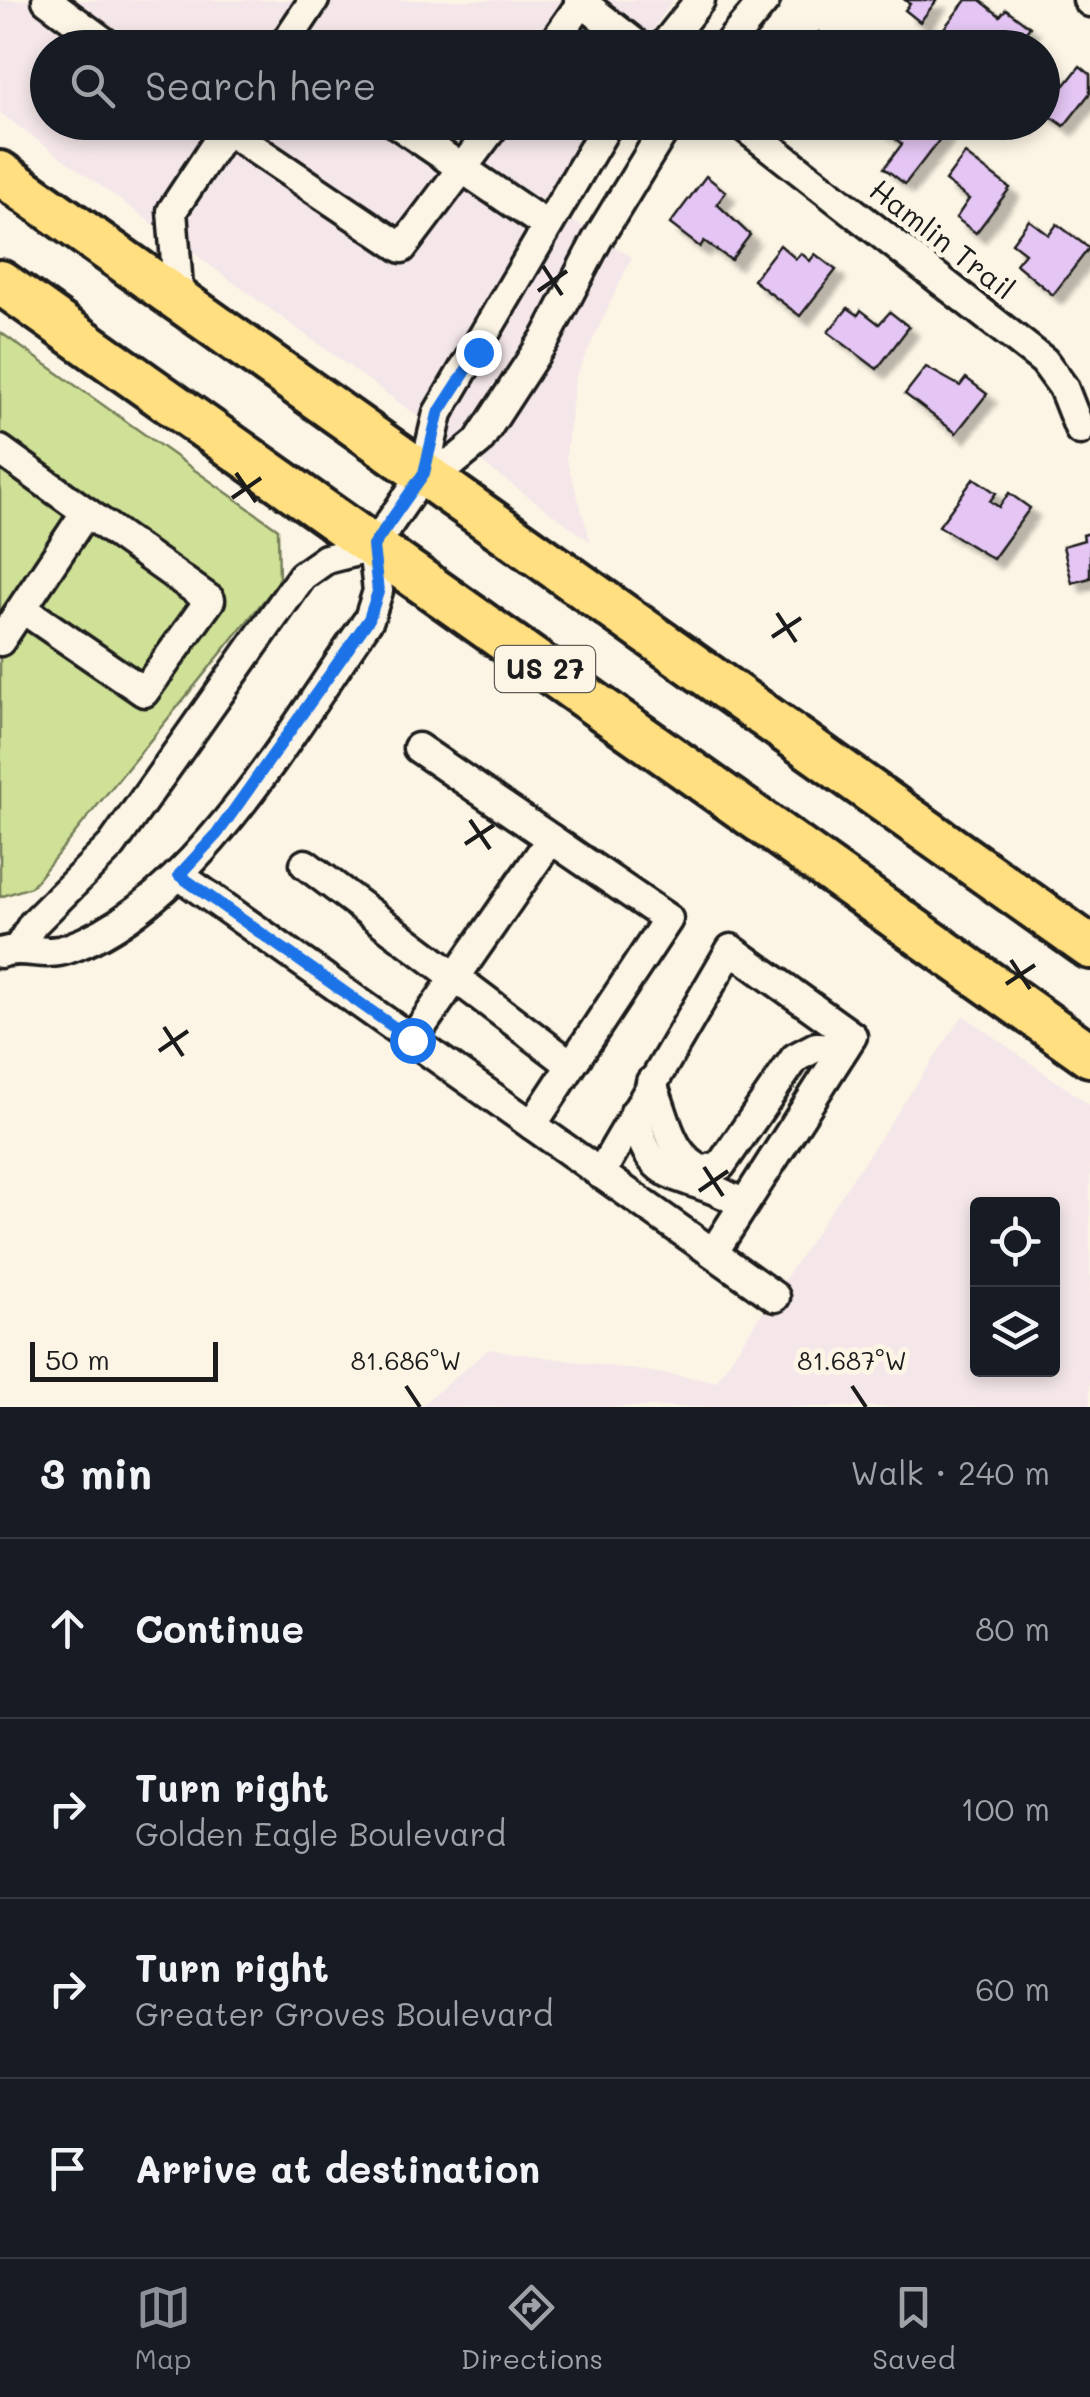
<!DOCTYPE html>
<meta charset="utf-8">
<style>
:root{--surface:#171b24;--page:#242831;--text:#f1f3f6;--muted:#9ea1a6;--line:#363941;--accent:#8c9099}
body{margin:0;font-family:Mali,sans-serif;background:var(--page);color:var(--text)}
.controls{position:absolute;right:30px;bottom:30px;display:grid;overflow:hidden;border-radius:10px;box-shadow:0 5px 15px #0003}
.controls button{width:90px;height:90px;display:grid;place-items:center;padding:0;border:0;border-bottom:2px solid var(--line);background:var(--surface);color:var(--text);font:50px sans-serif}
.scale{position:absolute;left:30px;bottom:25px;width:188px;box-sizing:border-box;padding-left:10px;border:5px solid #1c1c1c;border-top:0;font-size:28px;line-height:35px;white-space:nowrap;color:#1c1c1c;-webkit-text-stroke:8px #fcf5e5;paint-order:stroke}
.stop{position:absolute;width:30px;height:30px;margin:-22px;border:8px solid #1a73e8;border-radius:50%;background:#fff}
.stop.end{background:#1a73e8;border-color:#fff;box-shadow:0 2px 10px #0008}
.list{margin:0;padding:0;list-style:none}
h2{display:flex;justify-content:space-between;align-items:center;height:130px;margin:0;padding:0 40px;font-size:42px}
h2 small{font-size:32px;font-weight:400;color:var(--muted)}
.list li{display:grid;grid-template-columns:65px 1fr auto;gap:30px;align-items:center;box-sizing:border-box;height:180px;padding:0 40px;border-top:2px solid var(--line)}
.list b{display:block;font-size:38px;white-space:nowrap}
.list p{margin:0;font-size:32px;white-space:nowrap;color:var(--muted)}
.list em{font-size:32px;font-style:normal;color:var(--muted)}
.icon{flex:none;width:55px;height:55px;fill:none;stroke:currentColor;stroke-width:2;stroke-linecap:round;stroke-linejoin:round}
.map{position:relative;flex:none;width:1090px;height:1407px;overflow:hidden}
.search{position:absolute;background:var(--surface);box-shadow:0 5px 15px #0003;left:30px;right:30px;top:30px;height:110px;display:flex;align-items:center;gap:25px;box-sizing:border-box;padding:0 35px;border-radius:55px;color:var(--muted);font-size:38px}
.sheet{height:850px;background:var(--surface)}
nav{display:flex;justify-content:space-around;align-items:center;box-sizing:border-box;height:140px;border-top:2px solid var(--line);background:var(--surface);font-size:28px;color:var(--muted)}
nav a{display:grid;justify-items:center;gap:5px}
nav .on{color:var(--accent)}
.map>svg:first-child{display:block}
</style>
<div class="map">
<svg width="1090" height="1407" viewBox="0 0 1090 1407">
<defs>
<filter id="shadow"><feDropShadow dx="9" dy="9" stdDeviation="2.5" flood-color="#0004"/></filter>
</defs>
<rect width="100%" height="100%" fill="#fcf5e5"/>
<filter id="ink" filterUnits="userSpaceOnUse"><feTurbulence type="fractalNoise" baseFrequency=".01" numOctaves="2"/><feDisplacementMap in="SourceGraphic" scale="20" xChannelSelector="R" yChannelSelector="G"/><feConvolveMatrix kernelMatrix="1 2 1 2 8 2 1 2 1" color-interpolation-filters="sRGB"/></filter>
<g filter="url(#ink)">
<!-- built -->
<g fill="#f5e7e9" fill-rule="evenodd">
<path d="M0,0H673L642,47L48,48V122L592,123L541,201L632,257L575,378L566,457L591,542L0,113Z"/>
<path d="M963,1015L1090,1105V1407H419L489,1349L716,1381ZM978,1204H1052V1370H978Z"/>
</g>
<!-- green -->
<path fill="#cee196" stroke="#757e59" stroke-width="2.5" d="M0,332L278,529L279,582L31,887L0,897Z"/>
<!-- building -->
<g fill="#e4c5f3" stroke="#1c1c1c" stroke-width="2.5" filter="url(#shadow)">
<path d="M905,0H937L920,22L905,10L910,4Z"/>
<path d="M966,0H980L1000,16L1006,9L1030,27L1014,48H943L934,41Z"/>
<path d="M819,32L834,43L831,48H807Z"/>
<path d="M1080,66L1090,74V93L1064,126L1042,110V67L1048,71L1051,68L1065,85Z"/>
<path d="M873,122H929L944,134L905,184L884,168L902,144Z"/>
<path d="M965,154L1010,188L976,233L956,218L969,199L945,181Z"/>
<path d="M706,176L726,192L717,204L750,235L731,260L704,241L700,247L670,224Z"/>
<path d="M1029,220L1049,235L1057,224L1089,248L1053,295L1016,264L1025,253L1012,243Z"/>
<path d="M780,245L796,259L801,253L810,261L815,254L836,270L800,316L753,280Z"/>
<path d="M848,308L858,315L861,310L879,324L890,312L909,327L877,369L828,332Z"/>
<path d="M926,367L960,386L966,378L987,394L956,433L905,394Z"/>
<path d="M974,478L996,493L990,501L999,507L1009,493L1030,508L993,559L939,526Z"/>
<path d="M1090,533V578L1072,583L1063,546L1084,540L1083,535Z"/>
</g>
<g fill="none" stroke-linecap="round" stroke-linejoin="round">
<!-- minor casing -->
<g stroke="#1c1c1c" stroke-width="35">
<g id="minor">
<path d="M47,0L112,48"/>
<path d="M579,0L641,48"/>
<path d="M1088,0L1090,2"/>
<path d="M282,48L314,0"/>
<path d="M550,48L582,2"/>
<path d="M662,48L700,0"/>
<path d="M725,48L765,0"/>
<path d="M215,122L402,248L497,122"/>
<path d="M394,122L547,226"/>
<path d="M738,122L1044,361L1063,387L1080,430"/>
<path d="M179,300L172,211L231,122"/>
<path d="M0,450L86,512"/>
<path d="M424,473L456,460L478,442L547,336L597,240L669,122"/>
<path d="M373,547L424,473L438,413L609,122"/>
<path d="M0,641L86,512L210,600L144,692L23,609"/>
<path d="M418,748L668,919L532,1125"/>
<path d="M305,864L570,1064"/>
<path d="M179,875L775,1297"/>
<path d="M19,947L33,924L112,845L302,576L326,559L373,547"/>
<path d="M0,953C23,945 44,957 67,949C195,905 294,725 369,619L378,591L373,547"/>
<path d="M412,1040L551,839"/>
<path d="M651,1082C666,1115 668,1156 704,1171L721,1165L795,1058L816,1047L844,1048"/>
<path d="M635,1112C649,1194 687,1167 743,1205"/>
<path d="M600,1174L731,949L852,1036L713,1253"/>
</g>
</g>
<!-- highway casing -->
<g stroke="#1c1c1c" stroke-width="50">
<g id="highway">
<path d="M0,173L1090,947"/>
<path d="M0,282L1090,1055"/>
</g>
</g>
<!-- minor -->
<use href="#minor" stroke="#fcf5e5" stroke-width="28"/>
<!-- highway -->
<use href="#highway" stroke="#ffdf80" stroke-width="42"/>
</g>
</g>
<g fill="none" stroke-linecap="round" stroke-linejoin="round" filter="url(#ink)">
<!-- route -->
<path stroke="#1a73e8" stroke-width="12" d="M412,1040L179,875L217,834L369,619L378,592L373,546L424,473L438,414L478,352"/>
</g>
<!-- ticks -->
<path fill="none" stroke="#1c1c1c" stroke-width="4" d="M543,266L562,295M538,291L567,271M236,473L256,502M232,498L261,478M777,613L796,642M772,637L801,618M470,820L490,849M465,844L494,825M1011,960L1030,989M1006,984L1035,965M164,1027L183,1056M159,1051L188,1031M704,1167L723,1196M699,1191L728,1171M406,1386L420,1407M852,1386L866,1407"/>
<g text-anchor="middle" stroke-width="10" stroke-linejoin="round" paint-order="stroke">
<!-- shield labels -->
<rect fill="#fcf5e5" stroke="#5f5d58" stroke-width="2.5" x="495" y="646" width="100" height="46" rx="8"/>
<g font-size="28" font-weight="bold" fill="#1c1c1c">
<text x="545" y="679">US 27</text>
</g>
<!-- street labels -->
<g font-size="30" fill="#1c1c1c" stroke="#fcf5e5">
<text transform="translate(942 240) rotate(38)" y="10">Hamlin Trail</text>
</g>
</g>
<g font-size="25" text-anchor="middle" fill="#1c1c1c" stroke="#fcf5e5" stroke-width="10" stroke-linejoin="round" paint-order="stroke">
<text x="406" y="1370">81.686°W</text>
<text x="852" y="1370">81.687°W</text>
</g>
</svg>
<div class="controls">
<button><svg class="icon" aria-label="locate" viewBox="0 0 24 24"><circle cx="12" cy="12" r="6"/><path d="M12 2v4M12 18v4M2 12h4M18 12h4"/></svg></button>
<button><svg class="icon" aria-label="layers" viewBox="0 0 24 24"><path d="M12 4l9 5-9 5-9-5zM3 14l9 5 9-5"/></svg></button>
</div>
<div class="scale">50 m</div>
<div class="stop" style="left:412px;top:1040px"></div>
<div class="stop end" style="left:478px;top:352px"></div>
<div class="search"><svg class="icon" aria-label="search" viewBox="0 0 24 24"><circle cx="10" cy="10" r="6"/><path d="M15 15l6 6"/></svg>Search here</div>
</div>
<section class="sheet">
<h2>3 min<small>Walk · 240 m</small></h2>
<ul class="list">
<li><svg class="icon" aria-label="ahead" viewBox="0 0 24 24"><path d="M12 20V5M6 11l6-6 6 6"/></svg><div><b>Continue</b></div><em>80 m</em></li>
<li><svg class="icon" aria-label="right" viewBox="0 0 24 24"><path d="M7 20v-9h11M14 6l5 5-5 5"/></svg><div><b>Turn right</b><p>Golden Eagle Boulevard</p></div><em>100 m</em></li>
<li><svg class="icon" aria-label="right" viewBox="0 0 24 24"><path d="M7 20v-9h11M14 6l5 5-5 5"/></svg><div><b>Turn right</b><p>Greater Groves Boulevard</p></div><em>60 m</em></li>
<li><svg class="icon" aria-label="arrive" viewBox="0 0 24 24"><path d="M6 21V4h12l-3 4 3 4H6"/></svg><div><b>Arrive at destination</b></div></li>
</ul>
</section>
<nav>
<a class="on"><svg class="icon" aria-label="map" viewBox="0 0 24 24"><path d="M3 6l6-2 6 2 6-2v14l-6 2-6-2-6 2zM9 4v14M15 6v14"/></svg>Map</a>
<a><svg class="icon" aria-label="directions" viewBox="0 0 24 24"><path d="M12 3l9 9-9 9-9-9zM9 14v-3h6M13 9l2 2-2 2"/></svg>Directions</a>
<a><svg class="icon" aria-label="saved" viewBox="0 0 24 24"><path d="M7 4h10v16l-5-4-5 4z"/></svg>Saved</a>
</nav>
